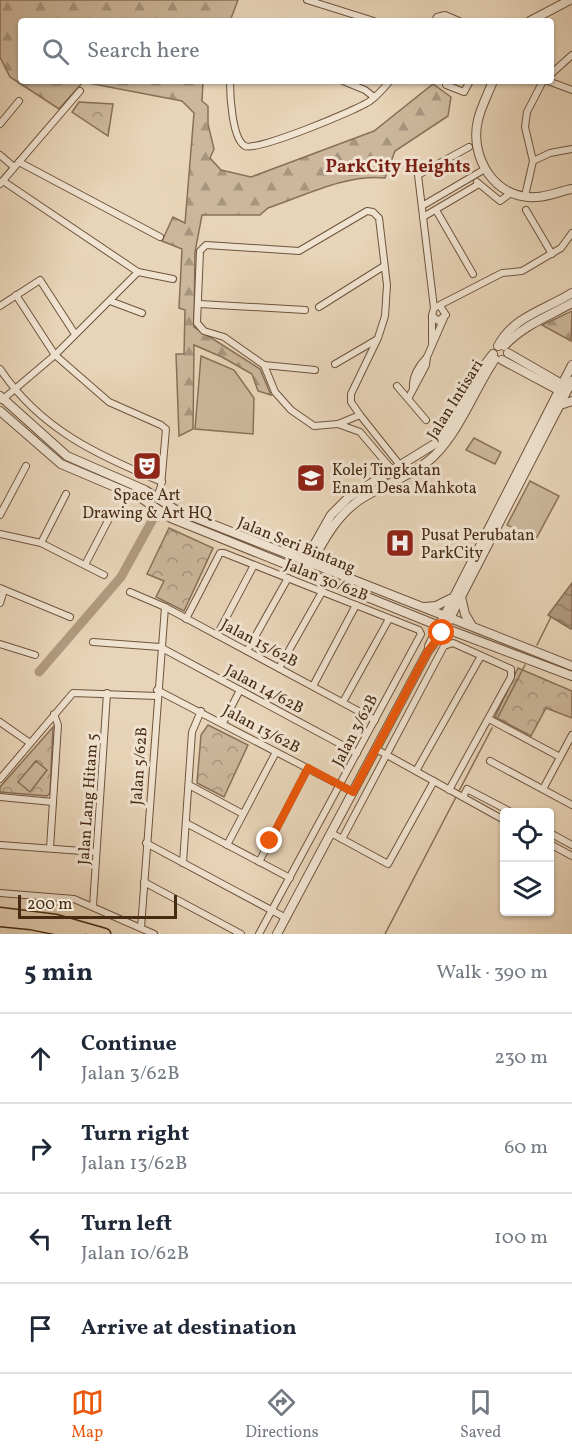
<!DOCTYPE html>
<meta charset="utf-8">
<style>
:root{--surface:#fff;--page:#f6f6f7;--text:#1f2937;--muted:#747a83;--line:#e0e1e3;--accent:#ea580c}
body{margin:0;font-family:Vollkorn,serif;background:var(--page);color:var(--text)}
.controls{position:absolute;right:18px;bottom:18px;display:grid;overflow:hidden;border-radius:6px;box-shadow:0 2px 4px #0004}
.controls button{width:54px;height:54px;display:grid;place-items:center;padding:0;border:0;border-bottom:2px solid var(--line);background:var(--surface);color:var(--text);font:30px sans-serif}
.scale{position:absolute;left:18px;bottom:15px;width:159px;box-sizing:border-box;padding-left:6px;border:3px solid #462a12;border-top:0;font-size:16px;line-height:21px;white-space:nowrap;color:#462a12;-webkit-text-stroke:4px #f0e3d1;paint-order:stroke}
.stop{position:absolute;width:18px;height:18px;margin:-14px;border:4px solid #ea580c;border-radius:50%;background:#fff}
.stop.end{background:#ea580c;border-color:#fff;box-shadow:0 2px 6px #0008}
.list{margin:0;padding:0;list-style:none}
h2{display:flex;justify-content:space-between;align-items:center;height:78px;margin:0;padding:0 24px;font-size:26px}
h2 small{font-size:20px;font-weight:400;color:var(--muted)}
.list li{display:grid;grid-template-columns:39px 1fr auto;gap:18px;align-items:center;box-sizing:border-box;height:90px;padding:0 24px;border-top:2px solid var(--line)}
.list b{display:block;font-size:22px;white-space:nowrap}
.list p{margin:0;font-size:20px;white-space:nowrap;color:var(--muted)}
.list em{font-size:20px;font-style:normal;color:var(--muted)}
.icon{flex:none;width:33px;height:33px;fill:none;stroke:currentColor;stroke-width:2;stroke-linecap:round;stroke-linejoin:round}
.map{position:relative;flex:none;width:572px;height:934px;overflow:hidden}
.search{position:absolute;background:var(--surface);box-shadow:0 2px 4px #0004;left:18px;right:18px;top:18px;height:66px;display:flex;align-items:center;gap:15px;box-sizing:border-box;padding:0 21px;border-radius:6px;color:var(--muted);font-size:22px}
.sheet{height:438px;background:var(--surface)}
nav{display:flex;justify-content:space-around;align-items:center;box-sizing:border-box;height:84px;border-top:2px solid var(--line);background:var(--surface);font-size:16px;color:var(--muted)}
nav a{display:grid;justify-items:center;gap:3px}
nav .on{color:var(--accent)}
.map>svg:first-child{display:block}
</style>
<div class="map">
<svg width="572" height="934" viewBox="0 0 572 934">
<defs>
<pattern id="forest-firs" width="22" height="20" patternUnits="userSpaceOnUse" patternTransform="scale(1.5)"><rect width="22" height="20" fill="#ccb79c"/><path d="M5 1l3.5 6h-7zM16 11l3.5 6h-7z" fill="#a7957e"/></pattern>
<pattern id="park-crowns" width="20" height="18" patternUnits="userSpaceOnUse" patternTransform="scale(1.5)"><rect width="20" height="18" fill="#ccb79c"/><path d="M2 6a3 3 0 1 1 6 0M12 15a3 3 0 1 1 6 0" fill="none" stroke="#a7957e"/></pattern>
<pattern id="water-waves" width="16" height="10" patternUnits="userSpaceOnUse" patternTransform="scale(1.5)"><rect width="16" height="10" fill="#b19a80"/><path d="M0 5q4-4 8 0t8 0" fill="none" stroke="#927e67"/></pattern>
</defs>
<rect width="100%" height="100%" fill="#e8d4b8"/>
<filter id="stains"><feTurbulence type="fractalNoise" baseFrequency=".00333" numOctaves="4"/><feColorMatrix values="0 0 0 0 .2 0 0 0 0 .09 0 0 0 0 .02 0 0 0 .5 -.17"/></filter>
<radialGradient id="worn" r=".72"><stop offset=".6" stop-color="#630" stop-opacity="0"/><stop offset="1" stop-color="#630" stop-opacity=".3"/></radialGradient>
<!-- forest -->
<g fill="url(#forest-firs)" stroke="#897057" stroke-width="1.5">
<path d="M0,0H238L230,21H21V81H203L202,101L208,106V124L214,149L210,158L221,170L251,177L374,131L433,84L451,97L448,116L395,151L385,178C346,174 304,196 268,208L260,215H202L195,252L194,327L260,369L271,395L258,391L252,374L222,357L194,345L193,429L179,436L176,354H184L185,310L179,308L182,249L162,241L173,217L185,223L194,113L182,101L83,82L59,109L10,77L0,57Z"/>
<path d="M572,311L571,341L542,325Z"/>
</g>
<!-- park -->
<g fill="url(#park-crowns)" stroke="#897057" stroke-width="1.5">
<path d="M79,102L113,104L108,136L72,112Z"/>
<path d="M169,528L213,548L184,611L156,597L164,581L147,574Z"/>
<path d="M518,668L572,691V718L546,708L531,736L495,717Z"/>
<path d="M208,725L248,745L224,797L197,783L201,735Z"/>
<path d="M53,727L50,793L47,796L0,792V787Z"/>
</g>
<!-- garden -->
<g fill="#ccb79c" stroke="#897057" stroke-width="1.5">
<path d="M201,356L234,370L254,398L253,434L195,429Z"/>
<path d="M474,438L501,452L495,464L466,450Z"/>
<path d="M530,481L559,496L536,539L507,525Z"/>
<path d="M36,761L47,770L30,792L18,782Z"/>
</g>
<!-- water -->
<path fill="url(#water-waves)" stroke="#866d54" stroke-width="1.5" d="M572,583V628L571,629L548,615Z"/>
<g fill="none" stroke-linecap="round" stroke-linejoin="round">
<!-- stream -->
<g stroke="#866d54" stroke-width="1.5">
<path d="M537,645L551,617"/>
<path d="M498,717L525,665"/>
<path d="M459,791L492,728"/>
<path d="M385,934L457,795"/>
</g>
<!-- river -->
<path stroke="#b19a80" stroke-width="9" d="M39,672L121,577L153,519"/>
<!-- minor casing -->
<g stroke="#6e543c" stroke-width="8">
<g id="minor">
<path d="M307,0L374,21"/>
<path d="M435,21L437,17L445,15L459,21"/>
<path d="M551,74L572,55"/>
<path d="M230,81C230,95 232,139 245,146C256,152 357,110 370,101C377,96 384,88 390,81"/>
<path d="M343,81L365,90L374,97"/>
<path d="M446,81V85L464,92L470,81"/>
<path d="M548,81L572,90"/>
<path d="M0,124L19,101"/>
<path d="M0,155L14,167"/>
<path d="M533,161L550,153L572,149"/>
<path d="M19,162L160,237"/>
<path d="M3,181L138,272L173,279"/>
<path d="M477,182L500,201L511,193"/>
<path d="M0,184L80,91"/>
<path d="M525,196L533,161L525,127L527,112L543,81"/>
<path d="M422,206L485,169"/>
<path d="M436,210L473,274"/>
<path d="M526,210L552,254"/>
<path d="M367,211L373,212L379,218L387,285L385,316L378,338L351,394V402L360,415L338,424L314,426L291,410L275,392L264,365L224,337L204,331L197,323L200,251L206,245L299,251Z"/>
<path d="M423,217L479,184"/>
<path d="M16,295L55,355L109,402L161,425L166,429L161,486L157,497"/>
<path d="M110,301L142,313"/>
<path d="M199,304L305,310"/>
<path d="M0,306L40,280L75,334"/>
<path d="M440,306L446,315L438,321L432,315L434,308L502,273L522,271L561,248L572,233"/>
<path d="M319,307L384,266"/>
<path d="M434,308L418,175L469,147"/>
<path d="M432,342V316"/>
<path d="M427,357L444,318"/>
<path d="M335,364L376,340"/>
<path d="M264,365L315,370"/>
<path d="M0,369C40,429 97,455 162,482"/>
<path d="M397,386L426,420"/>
<path d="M409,397L426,365L427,357C419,365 412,377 413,388"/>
<path d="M2,400L55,355L138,272"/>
<path d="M360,415L407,474"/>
<path d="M338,424L360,432L399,478"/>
<path d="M0,515L26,466"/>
<path d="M0,534L41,543L104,575"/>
<path d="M41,543L66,494"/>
<path d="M86,563L112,513"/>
<path d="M0,588L70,617"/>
<path d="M130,592L165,607L375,720"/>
<path d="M0,603L4,590"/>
<path d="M186,619L220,553H224L419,630L421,634L259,934"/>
<path d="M217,635L254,565"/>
<path d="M93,642L160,647L357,753"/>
<path d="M0,644L35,655"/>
<path d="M247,651L288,578"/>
<path d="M279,668L322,592"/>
<path d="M313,686L356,605"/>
<path d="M157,690L353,792"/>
<path d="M343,702L389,619"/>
<path d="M489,719L560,757"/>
<path d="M0,722L30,743"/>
<path d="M223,723L240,690"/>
<path d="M376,749L504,820"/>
<path d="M490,761L572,805"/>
<path d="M416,771L481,656"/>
<path d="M0,779L73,693L157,696"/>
<path d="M189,785L243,814"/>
<path d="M543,789L572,735"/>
<path d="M0,797L53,802"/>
<path d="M463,797L467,789L511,812"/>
<path d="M186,823L290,878"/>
<path d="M331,833L388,864L434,781"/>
<path d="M550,833L572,845"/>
<path d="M342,839L444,646L453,643L511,669V677L449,790"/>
<path d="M146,843L286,918"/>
<path d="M550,844L572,856"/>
<path d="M0,845L96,852"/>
<path d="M227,845L276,752"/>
<path d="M50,848L58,725L54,714"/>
<path d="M259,862L308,768"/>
<path d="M183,863L192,732L201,711"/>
<path d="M144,882L241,934"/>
<path d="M0,893L74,899L154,934"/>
<path d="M93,906L107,693"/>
<path d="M141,928L165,607"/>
</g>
</g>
<!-- tertiary casing -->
<g stroke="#6e543c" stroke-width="10">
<g id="tertiary">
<path d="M530,21L570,0"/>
<path d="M493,81C488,94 481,107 478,120C469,157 495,200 536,197C548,197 560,191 572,189"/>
<path d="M498,346C514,316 545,310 572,293"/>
<path d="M504,346C524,325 547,317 572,303"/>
<path d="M508,353L567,387"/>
<path d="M502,360L562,392"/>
<path d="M0,396L67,456L145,490L176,510L572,666"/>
<path d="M560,405L572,401"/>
<path d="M0,411L61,464L141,498L171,518L439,626L572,676"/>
<path d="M304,563L331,515L349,497L441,440L477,375L493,354"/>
<path d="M310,567C323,540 339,511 366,496C388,483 415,474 434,456C461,429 474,390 495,359"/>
<path d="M461,597L465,614L472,626"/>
<path d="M425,607L436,606L450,599"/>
<path d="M429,646L572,365"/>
<path d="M277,934L428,651L445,628L572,381"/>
</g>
</g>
<!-- motorway casing -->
<g stroke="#462a12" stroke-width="13">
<g id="motorway">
<path d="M0,913L56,920L105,934"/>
<path d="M0,921L31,924L80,934"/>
</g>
</g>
<!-- minor -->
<use href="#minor" stroke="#f0e3d1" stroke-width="6"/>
<!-- tertiary -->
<use href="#tertiary" stroke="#f0e3d1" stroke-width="8"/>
<!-- motorway -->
<use href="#motorway" stroke="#e8d4b8" stroke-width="10"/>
</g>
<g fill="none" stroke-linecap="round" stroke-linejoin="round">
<!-- route -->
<path stroke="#ea580c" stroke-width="8" d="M270,841L308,768L353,792L428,651L442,633"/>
</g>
<!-- icons -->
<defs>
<g id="theatre-square" transform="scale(1.5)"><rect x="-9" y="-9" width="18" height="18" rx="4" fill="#8f2418" stroke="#f0e3d1"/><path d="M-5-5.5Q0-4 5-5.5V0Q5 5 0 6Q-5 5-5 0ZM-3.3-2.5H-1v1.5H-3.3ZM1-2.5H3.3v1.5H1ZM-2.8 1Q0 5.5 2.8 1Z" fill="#fff"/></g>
<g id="school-square" transform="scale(1.5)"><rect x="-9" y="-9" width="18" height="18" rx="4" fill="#8f2418" stroke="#f0e3d1"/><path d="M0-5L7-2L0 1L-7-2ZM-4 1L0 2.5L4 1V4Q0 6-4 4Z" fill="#fff"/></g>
<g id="hospital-square" transform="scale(1.5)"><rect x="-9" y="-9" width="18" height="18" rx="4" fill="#8f2418" stroke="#f0e3d1"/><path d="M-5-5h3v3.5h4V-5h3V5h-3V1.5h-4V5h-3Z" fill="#fff"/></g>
</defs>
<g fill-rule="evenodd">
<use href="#theatre-square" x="147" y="466"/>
<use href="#school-square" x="311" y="478"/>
<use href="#hospital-square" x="400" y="543"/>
</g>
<g text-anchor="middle" stroke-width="6" stroke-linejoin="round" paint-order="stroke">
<!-- street labels -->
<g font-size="16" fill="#462a12" stroke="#f0e3d1">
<text transform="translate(454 399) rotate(-58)" y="6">Jalan Intisari</text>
<text transform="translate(297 544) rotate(22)" y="6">Jalan Seri Bintang</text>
<text transform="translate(327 579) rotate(22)" y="6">Jalan 30/62B</text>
<text transform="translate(260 642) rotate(28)" y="6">Jalan 15/62B</text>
<text transform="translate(265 688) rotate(28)" y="6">Jalan 14/62B</text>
<text transform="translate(262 728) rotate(28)" y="6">Jalan 13/62B</text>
<text transform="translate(354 730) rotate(-62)" y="6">Jalan 3/62B</text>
<text transform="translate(138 766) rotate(-86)" y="6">Jalan 5/62B</text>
<text transform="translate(87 799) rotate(-86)" y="6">Jalan Lang Hitam 5</text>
</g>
<!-- poi labels -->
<g font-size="16" fill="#462a12" stroke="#f0e3d1" text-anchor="start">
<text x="332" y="475">Kolej Tingkatan<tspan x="332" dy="18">Enam Desa Mahkota</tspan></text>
<text x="147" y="500" text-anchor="middle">Space Art<tspan x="147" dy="18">Drawing &amp; Art HQ</tspan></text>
<text x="421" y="540">Pusat Perubatan<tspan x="421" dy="18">ParkCity</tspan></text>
</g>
<!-- neighbourhood labels -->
<g font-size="18" font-weight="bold" fill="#7a1f14" stroke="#f0e3d1">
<text x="398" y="172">ParkCity Heights</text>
</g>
</g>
<rect width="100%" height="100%" filter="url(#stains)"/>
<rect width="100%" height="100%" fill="url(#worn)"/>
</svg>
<div class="controls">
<button><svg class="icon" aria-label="locate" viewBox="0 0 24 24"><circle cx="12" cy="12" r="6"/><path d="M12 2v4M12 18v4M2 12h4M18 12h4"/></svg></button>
<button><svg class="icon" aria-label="layers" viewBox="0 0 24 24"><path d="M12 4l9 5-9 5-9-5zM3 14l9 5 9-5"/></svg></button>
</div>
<div class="scale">200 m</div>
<div class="stop" style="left:442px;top:633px"></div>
<div class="stop end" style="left:270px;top:841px"></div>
<div class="search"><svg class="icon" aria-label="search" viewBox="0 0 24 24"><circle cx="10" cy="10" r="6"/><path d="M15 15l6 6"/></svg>Search here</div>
</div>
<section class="sheet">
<h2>5 min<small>Walk · 390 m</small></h2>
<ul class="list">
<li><svg class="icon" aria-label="ahead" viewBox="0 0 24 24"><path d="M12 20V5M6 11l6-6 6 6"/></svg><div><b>Continue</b><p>Jalan 3/62B</p></div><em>230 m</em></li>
<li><svg class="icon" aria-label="right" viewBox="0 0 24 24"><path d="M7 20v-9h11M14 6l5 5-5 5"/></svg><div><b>Turn right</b><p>Jalan 13/62B</p></div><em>60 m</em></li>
<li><svg class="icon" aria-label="left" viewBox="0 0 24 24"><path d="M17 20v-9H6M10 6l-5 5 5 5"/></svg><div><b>Turn left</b><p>Jalan 10/62B</p></div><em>100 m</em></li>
<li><svg class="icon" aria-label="arrive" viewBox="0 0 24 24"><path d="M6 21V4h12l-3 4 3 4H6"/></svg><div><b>Arrive at destination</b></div></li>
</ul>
</section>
<nav>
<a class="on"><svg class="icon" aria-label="map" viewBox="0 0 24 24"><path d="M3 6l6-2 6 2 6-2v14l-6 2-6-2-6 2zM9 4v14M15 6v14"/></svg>Map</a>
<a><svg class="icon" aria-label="directions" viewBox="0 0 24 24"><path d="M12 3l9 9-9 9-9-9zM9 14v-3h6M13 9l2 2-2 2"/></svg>Directions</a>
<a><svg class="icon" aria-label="saved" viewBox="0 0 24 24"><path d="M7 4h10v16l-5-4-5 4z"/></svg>Saved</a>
</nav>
